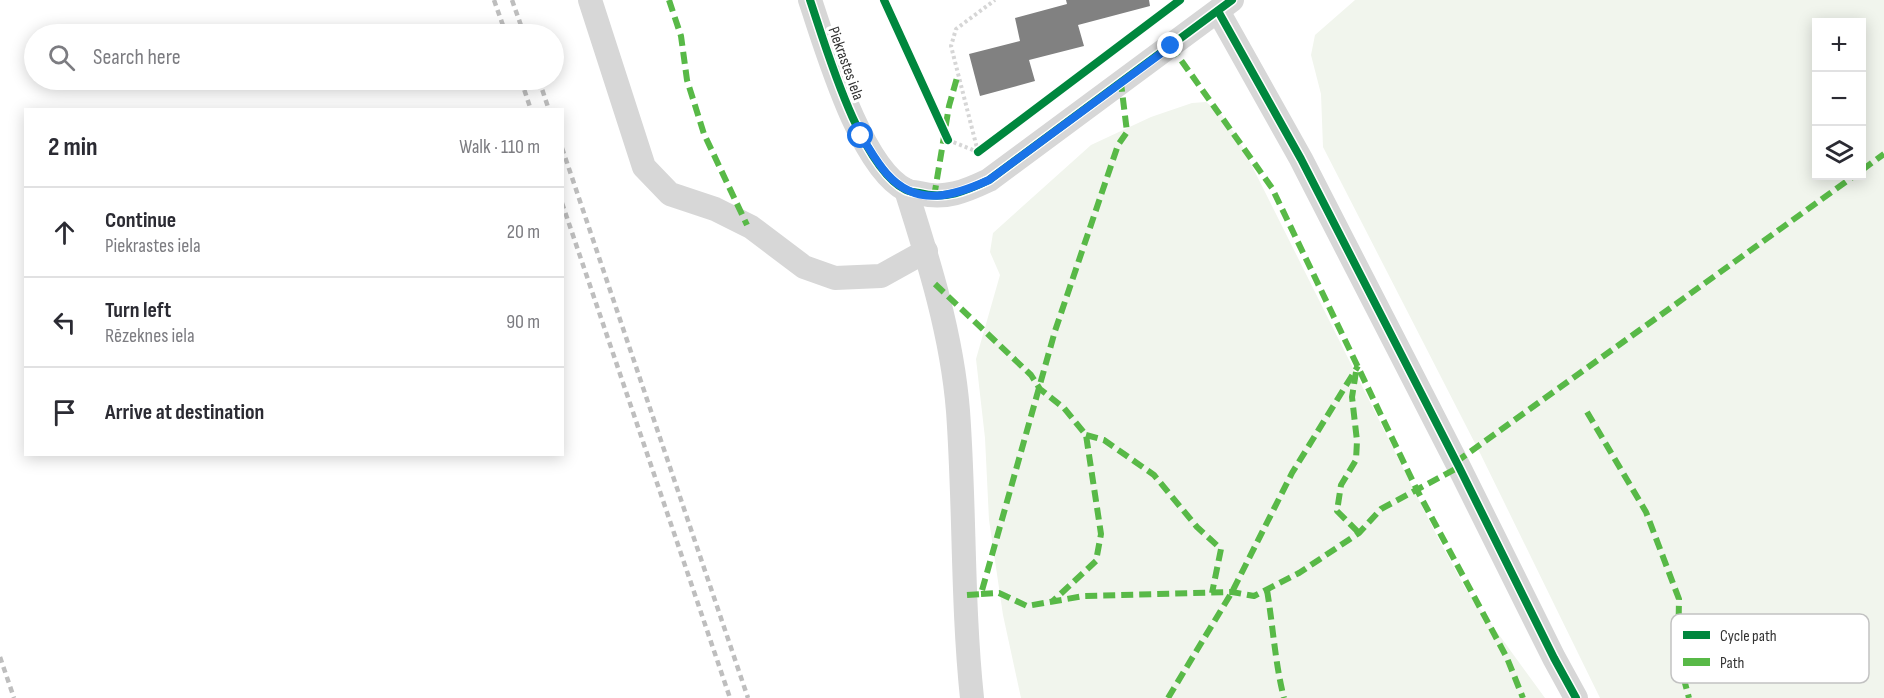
<!DOCTYPE html>
<meta charset="utf-8">
<style>
:root{--surface:#fff;--page:#f2f2f3;--text:#2b2b33;--muted:#7c7c81;--line:#e1e1e2}
body{margin:0;font-family:"Sofia Sans Condensed",sans-serif;background:var(--page);color:var(--text)}
.controls{position:absolute;right:18px;top:18px;display:grid;overflow:hidden;border-radius:0px;box-shadow:0 3px 15px #0003}
.controls button{width:54px;height:54px;display:grid;place-items:center;padding:0;border:0;border-bottom:2px solid var(--line);background:var(--surface);color:var(--text);font:30px sans-serif}
.stop{position:absolute;width:18px;height:18px;margin:-14px;border:4px solid #1a73e8;border-radius:50%;background:#fff}
.stop.end{background:#1a73e8;border-color:#fff;box-shadow:0 2px 6px #0008}
.list{margin:0;padding:0;list-style:none}
h2{display:flex;justify-content:space-between;align-items:center;height:78px;margin:0;padding:0 24px;font-size:26px}
h2 small{font-size:20px;font-weight:400;color:var(--muted)}
.list li{display:grid;grid-template-columns:39px 1fr auto;gap:18px;align-items:center;box-sizing:border-box;height:90px;padding:0 24px;border-top:2px solid var(--line)}
.list b{display:block;font-size:22px;white-space:nowrap}
.list p{margin:0;font-size:20px;white-space:nowrap;color:var(--muted)}
.list em{font-size:20px;font-style:normal;color:var(--muted)}
.icon{flex:none;width:33px;height:33px;fill:none;stroke:currentColor;stroke-width:2;stroke-linecap:round;stroke-linejoin:round}
.map{position:relative;flex:none;width:1884px;height:698px;overflow:hidden}
.search{position:absolute;background:var(--surface);box-shadow:0 3px 15px #0003;left:24px;top:24px;width:540px;height:66px;display:flex;align-items:center;gap:15px;box-sizing:border-box;padding:0 21px;border-radius:33px;color:var(--muted);font-size:22px}
.panel{position:absolute;background:var(--surface);box-shadow:0 3px 15px #0003;left:24px;top:108px;width:540px;height:348px;border-radius:0px}
.map>svg:first-child{display:block}
</style>
<div class="map">
<svg width="1884" height="698" viewBox="0 0 1884 698">
<rect width="100%" height="100%" fill="#fff"/>
<!-- green -->
<g fill="#f1f5ed" fill-rule="evenodd">
<path d="M1355,0H1884V698H1600L1481,455L1323,147L1321,94L1311,55L1315,35ZM1816,22H1862V176H1816Z"/>
<path d="M1206,102L1221,114L1238,138L1436,534L1465,588L1545,698H1021L1003,615L989,520L985,438L976,359L1000,275L990,252L993,233L1091,145L1151,117L1192,103Z"/>
</g>
<!-- building -->
<path fill="#818181" d="M1066,0H1149L1150,6L1078,25L1084,46L1029,60L1035,81L980,96L969,54L1020,41L1015,18L1067,4Z"/>
<g fill="none" stroke-linecap="round" stroke-linejoin="round">
<!-- path -->
<g stroke="#d6d6d6" stroke-width="4" stroke-dasharray="3 3" stroke-linecap="butt">
<path d="M948,140L978,152"/>
<path d="M978,152L951,46L956,29L995,0"/>
</g>
<!-- minor -->
<g stroke="#d7d7d7" stroke-width="24">
<path d="M590,0L644,167L670,194L715,209L751,227L804,267L835,278L881,276L926,251"/>
<path d="M810,0C826,47 860,167 906,190C909,192 915,192 919,193C945,200 966,191 989,180L1232,0"/>
<path d="M1218,11L1301,159L1459,467L1554,658L1576,698"/>
<path d="M906,190C929,262 952,335 958,411C965,507 962,603 972,698"/>
</g>
<!-- rail -->
<g stroke="#bebebe" stroke-width="4.5" stroke-dasharray="6 4.5" stroke-linecap="butt">
<path d="M494,0L506,34"/>
<path d="M512,0L524,34"/>
<path d="M521,80L531,110"/>
<path d="M539,80L549,110"/>
<path d="M562,148L748,698"/>
<path d="M562,203L730,698"/>
<path d="M0,657L14,698"/>
</g>
<!-- quiet -->
<g stroke="#58b947" stroke-width="6" stroke-dasharray="12 6" stroke-linecap="butt">
<path d="M669,0L681,36L687,80L704,134L747,225"/>
<path d="M1171,46L1272,188L1417,490L1507,658L1523,698"/>
<path d="M1862,170L1884,154"/>
<path d="M934,197L949,106L958,74"/>
<path d="M935,284L1031,375L1040,389L1064,408L1086,435L1101,534L1096,561L1053,601"/>
<path d="M1356,372L1352,397L1357,441L1356,460L1341,485L1337,511L1359,533"/>
<path d="M1587,412L1646,512L1679,599L1678,657L1689,698"/>
<path d="M1086,435L1104,440L1154,475L1197,527L1221,549L1212,593"/>
<path d="M1456,462L1854,176"/>
<path d="M1267,590C1273,626 1275,663 1284,698"/>
<path d="M981,594L999,593L1027,606L1084,596L1232,592L1254,596L1299,573L1359,533L1381,509L1459,467"/>
<path d="M967,595L981,594L1055,331L1118,145L1127,132L1121,83"/>
<path d="M1168,698L1232,592L1292,473L1358,366"/>
</g>
<!-- cycleway casing -->
<g stroke="#fff" stroke-width="11">
<g id="cycleway">
<path d="M810,0C826,47 860,167 906,190C909,192 915,192 919,193C945,200 966,191 989,180L1232,0"/>
<path d="M884,0L948,140"/>
<path d="M1218,11L1301,159L1459,467L1554,658L1576,698"/>
<path d="M978,152L1180,0"/>
</g>
</g>
<!-- cycleway -->
<use href="#cycleway" stroke="#00873e" stroke-width="8"/>
</g>
<g fill="none" stroke-linecap="round" stroke-linejoin="round">
<!-- route -->
<path stroke="#1a73e8" stroke-width="8" d="M861,136C869,148 877,163 887,174C917,208 954,196 989,180L1171,46"/>
</g>
<g text-anchor="middle" stroke-width="6" stroke-linejoin="round" paint-order="stroke">
<!-- street labels -->
<g font-size="16" fill="#333" stroke="#fff">
<text transform="translate(847 63) rotate(70)" y="6">Piekrastes iela</text>
</g>
</g>
<!-- legend -->
<rect x="1671" y="614" width="198" height="69" rx="9" fill="#fff" stroke="#c2c2c2" stroke-width="1.5"/>
<rect x="1683" y="631" width="27" height="8" fill="#00873e"/>
<rect x="1683" y="658" width="27" height="8" fill="#58b947"/>
<g font-size="16" fill="#333">
<text x="1720" y="641">Cycle path</text>
<text x="1720" y="668">Path</text>
</g>
</svg>
<div class="controls">
<button>+</button>
<button>−</button>
<button><svg class="icon" aria-label="layers" viewBox="0 0 24 24"><path d="M12 4l9 5-9 5-9-5zM3 14l9 5 9-5"/></svg></button>
</div>
<div class="stop" style="left:861px;top:136px"></div>
<div class="stop end" style="left:1171px;top:46px"></div>
<div class="search"><svg class="icon" aria-label="search" viewBox="0 0 24 24"><circle cx="10" cy="10" r="6"/><path d="M15 15l6 6"/></svg>Search here</div>
<section class="panel">
<h2>2 min<small>Walk · 110 m</small></h2>
<ul class="list">
<li><svg class="icon" aria-label="ahead" viewBox="0 0 24 24"><path d="M12 20V5M6 11l6-6 6 6"/></svg><div><b>Continue</b><p>Piekrastes iela</p></div><em>20 m</em></li>
<li><svg class="icon" aria-label="left" viewBox="0 0 24 24"><path d="M17 20v-9H6M10 6l-5 5 5 5"/></svg><div><b>Turn left</b><p>Rēzeknes iela</p></div><em>90 m</em></li>
<li><svg class="icon" aria-label="arrive" viewBox="0 0 24 24"><path d="M6 21V4h12l-3 4 3 4H6"/></svg><div><b>Arrive at destination</b></div></li>
</ul>
</section>
</div>
